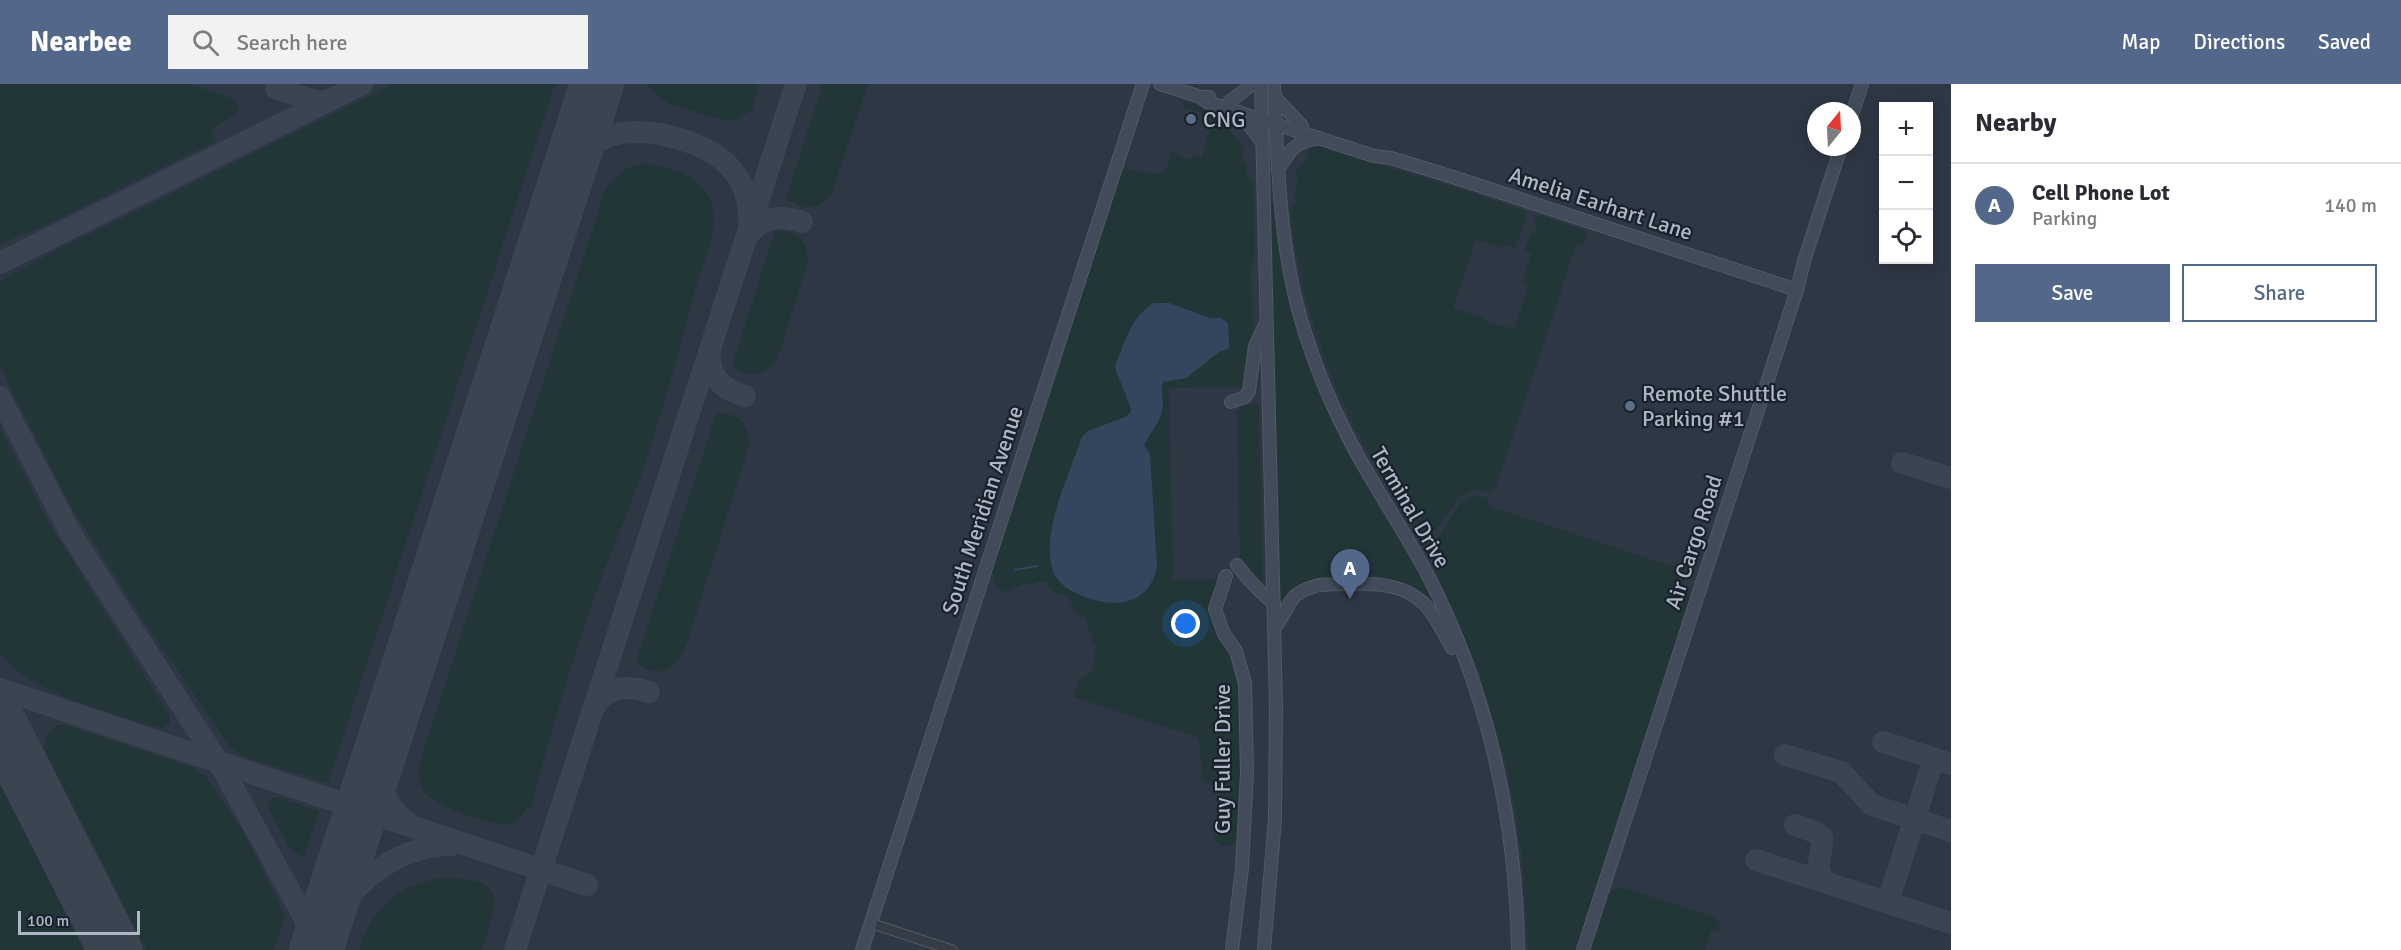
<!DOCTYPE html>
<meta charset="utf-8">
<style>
:root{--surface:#fff;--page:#f2f2f3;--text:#2b2b33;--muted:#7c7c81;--line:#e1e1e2;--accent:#52678a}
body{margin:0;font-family:Signika,sans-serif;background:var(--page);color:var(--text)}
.controls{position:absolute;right:18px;top:18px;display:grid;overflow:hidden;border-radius:0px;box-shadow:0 3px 15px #0003}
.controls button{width:54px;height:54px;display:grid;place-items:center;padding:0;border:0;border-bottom:2px solid var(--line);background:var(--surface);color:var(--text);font:30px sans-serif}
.compass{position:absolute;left:1807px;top:18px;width:54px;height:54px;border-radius:50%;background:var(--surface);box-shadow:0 3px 15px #0003;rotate:18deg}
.scale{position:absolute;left:18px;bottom:15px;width:122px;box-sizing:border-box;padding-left:6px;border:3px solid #aeb7c4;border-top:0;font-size:16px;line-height:21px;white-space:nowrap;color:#aeb7c4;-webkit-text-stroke:4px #19212c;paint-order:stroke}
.you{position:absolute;left:1186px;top:540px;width:21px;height:21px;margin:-15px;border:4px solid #fff;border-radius:50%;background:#1a73e8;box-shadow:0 0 0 9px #1a73e833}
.badge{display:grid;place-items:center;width:39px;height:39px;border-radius:50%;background:var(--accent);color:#fff;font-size:20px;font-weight:700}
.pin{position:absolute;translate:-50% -50px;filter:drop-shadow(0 2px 3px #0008)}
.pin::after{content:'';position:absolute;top:32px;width:21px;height:18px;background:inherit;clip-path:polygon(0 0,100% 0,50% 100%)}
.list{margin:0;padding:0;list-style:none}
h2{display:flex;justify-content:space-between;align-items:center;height:78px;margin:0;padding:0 24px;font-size:26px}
h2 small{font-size:20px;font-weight:400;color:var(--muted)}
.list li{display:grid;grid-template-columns:39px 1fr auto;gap:18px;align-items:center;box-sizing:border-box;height:84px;padding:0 24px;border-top:2px solid var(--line)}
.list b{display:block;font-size:22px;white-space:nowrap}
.list p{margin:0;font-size:20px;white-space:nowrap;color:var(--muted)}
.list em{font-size:20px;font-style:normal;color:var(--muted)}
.actions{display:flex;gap:12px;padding:18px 24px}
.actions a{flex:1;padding:14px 0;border:2px solid var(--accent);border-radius:0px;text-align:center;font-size:21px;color:var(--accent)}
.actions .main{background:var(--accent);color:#fff}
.icon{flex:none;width:33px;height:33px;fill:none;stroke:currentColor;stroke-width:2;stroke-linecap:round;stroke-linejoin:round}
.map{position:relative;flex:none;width:1951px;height:866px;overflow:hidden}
header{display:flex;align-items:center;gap:36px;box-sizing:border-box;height:84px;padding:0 30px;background:var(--accent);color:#fff}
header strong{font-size:28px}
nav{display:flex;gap:33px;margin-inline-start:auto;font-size:21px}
.search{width:420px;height:54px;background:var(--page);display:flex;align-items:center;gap:15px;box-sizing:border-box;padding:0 21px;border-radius:0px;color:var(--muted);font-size:22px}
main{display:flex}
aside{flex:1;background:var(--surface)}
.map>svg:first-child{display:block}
</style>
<header>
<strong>Nearbee</strong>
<div class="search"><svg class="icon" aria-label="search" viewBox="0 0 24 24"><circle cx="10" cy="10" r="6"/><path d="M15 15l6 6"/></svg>Search here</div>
<nav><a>Map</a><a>Directions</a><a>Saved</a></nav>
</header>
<main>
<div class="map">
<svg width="1951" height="866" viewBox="0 0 1951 866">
<rect width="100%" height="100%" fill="#202a37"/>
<!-- airport -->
<path fill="#2e3744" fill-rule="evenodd" d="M0,0H1951V866H0ZM1884,22H1928V176H1884ZM1816,27H1852V63H1816Z"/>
<!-- green -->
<g fill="#223638">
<path d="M0,0H188L234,15L239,28L211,45L216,57L44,142L0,160Z"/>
<path d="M394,0H555L328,699L242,672L230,663L141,532L72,424L12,307L0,280V197L57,166Z"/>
<path d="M648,0H759L752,26L735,36L724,37L668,19L657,12Z"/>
<path d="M823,0H868L832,110L820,121L805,124L786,114Z"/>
<path d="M1184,17L1227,32L1228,45L1244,62L1242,73L1247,83V92L1253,97L1255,167L1251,186L1253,249L1246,303L1169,304L1173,496L1217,495L1222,493L1210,530L1235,579L1240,598L1242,670L1239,755L1236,760C1228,765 1216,763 1215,752H1218L1221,712L1217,704L1203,697L1199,654L1074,613L1079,595C1096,591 1094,576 1096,561L1092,558V549L1088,547L1086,534L1075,529C1071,514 1067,510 1052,509V504L1045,498H1036L1033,501L1023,500L1005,508L995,503L992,485L1121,85C1140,82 1171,106 1170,67L1189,76L1193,74L1194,71L1202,73L1212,36L1206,30L1184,24L1182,20Z"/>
<path d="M1310,60L1439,98L1526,127L1527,131L1515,164L1504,161L1503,164L1476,156L1453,224L1483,234L1484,237L1514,245L1528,202L1522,200L1531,170L1525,165L1531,149L1536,148L1535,137L1536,132L1541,131L1588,148L1583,161H1576L1496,403L1491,409C1462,400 1458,416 1443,437C1437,445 1430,451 1423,458L1420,457C1400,422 1378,389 1360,354C1322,282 1298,205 1290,124L1296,117L1294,108L1298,101L1295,88L1308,74Z"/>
<path d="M644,79C671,84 705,91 712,122C718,152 701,181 694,210C677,275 659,342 636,405C623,441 608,476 595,511C571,581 549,652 531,724L527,723C522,733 518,739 507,740C490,743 431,720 422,705C418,697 419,687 420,678L605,107C616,90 624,84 644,79Z"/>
<path d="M1272,116L1276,124L1282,178L1296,238L1436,520L1434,522L1404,500L1376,493L1313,496L1295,506L1284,517L1278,516L1268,117Z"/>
<path d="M775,147C797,146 808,157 808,178L778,273C767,292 749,295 732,282Z"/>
<path d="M1259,319L1263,497L1260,500L1240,477L1237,328L1241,322Z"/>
<path d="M723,329C742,331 750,344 749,362L687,559C684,565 682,572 678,577C667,591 648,590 636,578L716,330Z"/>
<path d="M0,345L49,439L169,631L170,639L162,644C144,641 126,633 109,628C68,614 28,603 0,569Z"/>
<path d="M1475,411L1488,414L1489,422L1687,487L1683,501L1688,504L1690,515L1576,866H1528L1523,785L1516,731L1505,677L1479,588L1432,478V465L1435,458L1461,418Z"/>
<path d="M58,641H66L192,683L206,693L242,745L282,825L285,832L274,866H146L44,664L47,649Z"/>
<path d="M0,700L84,866H0Z"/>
<path d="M274,713H279L319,728L304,773L291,767L269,725L268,720Z"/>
<path d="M440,794C508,794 499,813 482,866H360C363,845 382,820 400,808C412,801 427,797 440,794Z"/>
<path d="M1617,804H1624L1711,832L1719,838L1721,848L1711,847L1705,866H1587L1604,813Z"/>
</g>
<!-- water -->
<path fill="#34465e" d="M1154,219H1169L1210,234H1221L1228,239L1229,264L1219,268L1186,294L1163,298C1161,307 1162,309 1163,317C1164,333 1151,348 1144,361L1150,370L1157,483C1150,520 1116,525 1085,513C1072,508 1058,501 1053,487C1040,449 1070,389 1082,353L1088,347L1125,333L1130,329L1131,324L1115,284L1117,277C1126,255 1132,232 1154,219Z"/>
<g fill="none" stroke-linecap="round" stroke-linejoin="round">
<!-- stream -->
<path stroke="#34465e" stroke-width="2" d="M1015,486L1037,482"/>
<!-- taxiway -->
<g stroke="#3b4552" stroke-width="22">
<path d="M276,4L318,18L328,17"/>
<path d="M558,122C568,97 576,73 599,57C631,36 703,55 728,81C743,96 749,115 749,135"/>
<path d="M746,154C760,134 779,130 802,138"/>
<path d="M0,179L362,0"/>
<path d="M710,266C708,292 721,305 745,312"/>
<path d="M0,313L71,450L225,689L322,866"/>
<path d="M1902,379L1951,394"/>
<path d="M0,605L587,801"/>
<path d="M594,624C606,601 627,601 649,608"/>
<path d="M1883,658L1951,680"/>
<path d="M382,662C380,695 379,719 409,740"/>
<path d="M1785,671L1841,688L1872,721L1951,747"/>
<path d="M1795,741L1815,748L1822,753C1824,770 1811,784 1826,798"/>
<path d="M1756,776L1951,839"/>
<path d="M1888,818L1934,674"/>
<path d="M317,866C339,810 389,762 451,761"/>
<path d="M515,866L796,0"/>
</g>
<!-- runway -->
<g stroke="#3b4552" stroke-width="54">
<path d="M0,640L115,866"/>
<path d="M316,866L597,0"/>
</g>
<!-- street casing -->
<g stroke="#515a65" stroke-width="11">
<path id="street" d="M870,839L952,866"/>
</g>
<!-- secondary casing -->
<g stroke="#515a65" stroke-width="14">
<g id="secondary">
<path d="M1160,0L1201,13H1209"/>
<path d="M1261,0L1276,622L1275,735L1264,866"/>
<path d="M1274,0C1278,84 1279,169 1305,249C1317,287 1333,325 1351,359C1374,403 1402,443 1425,486C1487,602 1516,735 1518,866"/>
<path d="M1274,12L1302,42"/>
<path d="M1201,13L1207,18L1374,72L1391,74L1450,92L1797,206"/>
<path d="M1229,18L1253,0"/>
<path d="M1239,28L1262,58"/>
<path d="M1852,30L1862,0"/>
<path d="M1278,86C1290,66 1295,57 1320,54"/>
<path d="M1231,318L1245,313L1249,307L1255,262L1265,241"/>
<path d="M1237,481C1246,493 1262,511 1274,519"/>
<path d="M1226,492L1215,525L1224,550L1236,567L1245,599L1247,688L1242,784L1232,866"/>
<path d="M1274,544C1294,522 1282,511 1319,501C1357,500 1406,492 1431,528C1439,539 1445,552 1452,564"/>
<path d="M862,866L1143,0"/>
<path d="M1583,866L1797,206L1804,177L1841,63"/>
</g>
</g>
<!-- street -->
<use href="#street" stroke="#343c47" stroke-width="9"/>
<!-- secondary -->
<use href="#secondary" stroke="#424b5a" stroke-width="12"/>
</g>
<!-- markers -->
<g fill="#5c6f8a" stroke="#19212c" stroke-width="2">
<circle cx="1191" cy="35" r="6"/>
<circle cx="1630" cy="322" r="6"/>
</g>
<g text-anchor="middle" stroke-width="4.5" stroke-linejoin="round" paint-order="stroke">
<!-- poi labels -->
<g font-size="22" fill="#aeb7c4" stroke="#19212c" text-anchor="start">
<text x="1203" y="43">CNG</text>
<text x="1642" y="317">Remote Shuttle<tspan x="1642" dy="25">Parking #1</tspan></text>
</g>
<!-- street labels -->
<g font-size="22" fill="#aeb7c4" stroke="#19212c">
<text transform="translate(1601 119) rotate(18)" y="8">Amelia Earhart Lane</text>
<text transform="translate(1411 423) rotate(60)" y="8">Terminal Drive</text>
<text transform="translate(982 426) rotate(-72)" y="8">South Meridian Avenue</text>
<text transform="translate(1693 458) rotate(-72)" y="8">Air Cargo Road</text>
<text transform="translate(1222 675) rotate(-90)" y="8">Guy Fuller Drive</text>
</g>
</g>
</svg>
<div class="controls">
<button>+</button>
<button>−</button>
<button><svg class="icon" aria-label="locate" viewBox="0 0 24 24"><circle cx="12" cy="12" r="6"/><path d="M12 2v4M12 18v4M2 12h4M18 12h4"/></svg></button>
</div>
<svg class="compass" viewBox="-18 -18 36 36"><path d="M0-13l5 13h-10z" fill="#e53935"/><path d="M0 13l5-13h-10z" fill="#7c7c81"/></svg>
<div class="scale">100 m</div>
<div class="you"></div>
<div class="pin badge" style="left:1350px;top:515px">A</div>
</div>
<aside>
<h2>Nearby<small></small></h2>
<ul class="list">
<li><span class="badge">A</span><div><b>Cell Phone Lot</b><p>Parking</p></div><em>140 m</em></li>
</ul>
<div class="actions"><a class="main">Save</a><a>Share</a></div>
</aside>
</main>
